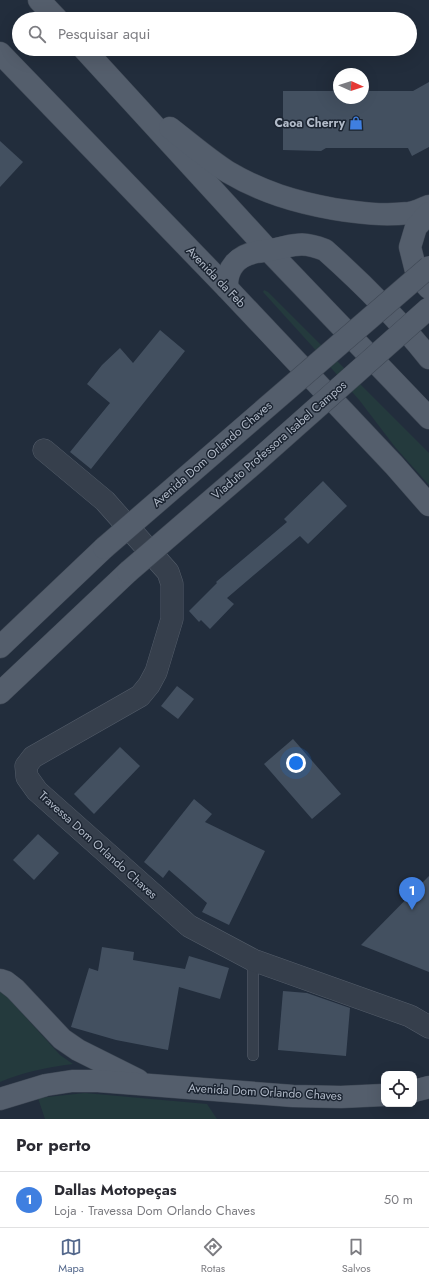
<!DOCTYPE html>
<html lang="pt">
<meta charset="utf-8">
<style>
:root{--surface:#fff;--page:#f2f2f3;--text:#2b2b33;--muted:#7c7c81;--line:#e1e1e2;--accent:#54688c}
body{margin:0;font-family:Jost,sans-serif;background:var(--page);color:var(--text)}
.controls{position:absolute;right:12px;bottom:12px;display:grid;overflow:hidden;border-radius:8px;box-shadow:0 4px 16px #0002}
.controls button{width:36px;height:36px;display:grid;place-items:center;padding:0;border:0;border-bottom:1px solid var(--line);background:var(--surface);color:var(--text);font:20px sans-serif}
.compass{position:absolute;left:333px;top:68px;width:36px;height:36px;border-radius:50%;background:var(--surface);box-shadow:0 4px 16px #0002;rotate:93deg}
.you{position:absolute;left:296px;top:763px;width:14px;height:14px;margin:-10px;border:3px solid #fff;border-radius:50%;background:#1a73e8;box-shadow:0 0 0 6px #1a73e833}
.badge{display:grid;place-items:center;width:26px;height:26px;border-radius:50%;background:var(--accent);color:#fff;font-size:13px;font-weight:700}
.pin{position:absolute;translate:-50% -33px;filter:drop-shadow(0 1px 2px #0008)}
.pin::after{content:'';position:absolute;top:21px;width:14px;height:12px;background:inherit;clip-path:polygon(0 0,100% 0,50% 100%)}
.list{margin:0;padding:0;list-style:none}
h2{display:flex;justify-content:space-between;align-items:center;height:52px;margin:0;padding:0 16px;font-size:17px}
h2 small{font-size:13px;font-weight:400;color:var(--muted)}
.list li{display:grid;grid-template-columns:26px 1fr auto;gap:12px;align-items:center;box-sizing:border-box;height:56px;padding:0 16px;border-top:1px solid var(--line)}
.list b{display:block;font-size:15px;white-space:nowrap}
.list p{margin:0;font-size:13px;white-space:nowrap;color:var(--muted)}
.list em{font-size:13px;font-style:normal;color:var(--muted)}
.icon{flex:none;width:22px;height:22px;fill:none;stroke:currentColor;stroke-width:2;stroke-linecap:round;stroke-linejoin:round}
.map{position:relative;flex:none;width:429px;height:1119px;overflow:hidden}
.search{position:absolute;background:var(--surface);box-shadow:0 4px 16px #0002;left:12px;right:12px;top:12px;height:44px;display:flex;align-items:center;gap:10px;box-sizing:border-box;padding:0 14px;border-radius:22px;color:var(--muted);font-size:15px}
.sheet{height:108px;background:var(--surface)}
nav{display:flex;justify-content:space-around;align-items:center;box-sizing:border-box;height:56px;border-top:1px solid var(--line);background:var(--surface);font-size:11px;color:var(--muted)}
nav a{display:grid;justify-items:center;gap:2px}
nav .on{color:var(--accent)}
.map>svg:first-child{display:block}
</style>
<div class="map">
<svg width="429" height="1119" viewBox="0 0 429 1119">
<rect width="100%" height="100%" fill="#222d3c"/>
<!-- green -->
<g fill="#243a3d">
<path d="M264,290L268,292L429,453V485L395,447L360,401L312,346L263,292Z"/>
<path d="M0,989L60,1055L73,1064C48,1067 23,1072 0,1082Z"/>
<path d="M85,1093L207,1104L217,1119H45L38,1098Z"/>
</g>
<!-- building -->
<g fill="#435060">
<path d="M429,82V147L412,156L408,148H326L321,151L283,150V91H339V98H363V91H413Z"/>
<path d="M0,141L23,162L0,187Z"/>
<path d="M160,330L185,351L91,469L70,452L110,403L87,384L102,365L120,348L133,363Z"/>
<path d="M323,481L347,506L308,544L300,536L227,598L234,604L210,629L201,620L199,622L189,611L217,583L216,582L287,522L284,519Z"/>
<path d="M177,686L194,699L178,719L161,706Z"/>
<path d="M293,739L341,794L312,819L264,764Z"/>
<path d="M120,747L140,766L94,814L74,794Z"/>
<path d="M194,799L212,814L205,822L265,851L229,925L202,912L207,903L169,870L163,878L144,862Z"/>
<path d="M38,834L59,853L34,880L13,860Z"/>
<path d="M429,876V972L361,945Z"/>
<path d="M102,947L134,952L133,960L185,969L189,956L229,968L220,999L179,987L168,1050L116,1040L71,1027L89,968L98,971Z"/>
<path d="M283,991L307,993L350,1008L346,1056L278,1050Z"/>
</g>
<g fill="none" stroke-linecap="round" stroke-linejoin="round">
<!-- service casing -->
<g stroke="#545d6a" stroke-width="12">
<path id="service" d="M253,960V1055"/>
</g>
<!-- minor casing -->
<g stroke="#545d6a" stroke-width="23">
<path id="minor" d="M44,450L105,501L168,572L172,584V619L156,672L149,685L140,696L33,757L26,766L27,777L37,791L189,926L253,960L410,1016L429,1027"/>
</g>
<!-- primary casing -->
<g stroke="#3f4855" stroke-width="23">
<g id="primary">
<path d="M39,0L57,19"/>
<path d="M84,49L269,251L429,418"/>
<path d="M0,53L227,288L394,465L429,505"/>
<path d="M170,128C188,142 209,160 228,172C262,192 295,202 334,209C359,213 383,216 409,213C416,212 423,208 429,206"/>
<path d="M429,213L416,227L410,247L417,275L429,288"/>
<path d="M227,288C226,268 238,255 257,252C262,251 266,251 270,250C294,246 299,240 325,250C362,283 398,319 429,358"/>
<path d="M0,647L104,548"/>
<path d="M0,693L128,572"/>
<path d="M0,980L6,982L15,989L62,1039L78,1050L138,1080"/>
<path d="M414,1091L429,1087"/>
<path d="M0,1099L46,1085L72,1081H98L293,1096L341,1097L384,1095"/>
</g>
</g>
<!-- service -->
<use href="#service" stroke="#363f4c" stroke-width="11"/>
<!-- minor -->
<use href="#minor" stroke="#363f4c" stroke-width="22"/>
<!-- primary -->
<use href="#primary" stroke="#545e6c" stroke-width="22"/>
<!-- primary-bridge casing -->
<g stroke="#3f4855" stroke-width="23" stroke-linecap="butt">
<g id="primary-bridge">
<path d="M104,548L429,267"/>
<path d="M128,572L258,460L429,308"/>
</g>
</g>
<!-- primary-bridge -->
<use href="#primary-bridge" stroke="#545e6c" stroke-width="22"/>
</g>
<!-- icons -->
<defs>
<g id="shop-bare" transform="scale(1.08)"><path d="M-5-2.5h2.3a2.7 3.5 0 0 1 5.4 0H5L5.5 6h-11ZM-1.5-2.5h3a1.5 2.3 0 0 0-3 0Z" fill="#3f7fe0" stroke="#1b2431" stroke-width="2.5" paint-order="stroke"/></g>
</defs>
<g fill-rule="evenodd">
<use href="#shop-bare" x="356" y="123"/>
</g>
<g text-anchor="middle" stroke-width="3" stroke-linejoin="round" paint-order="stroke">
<!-- poi labels -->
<g font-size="12" font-weight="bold" fill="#b1bac8" stroke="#1b2431" text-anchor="end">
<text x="345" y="127">Caoa Cherry</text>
</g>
<!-- street labels -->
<g font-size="12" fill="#b1bac8" stroke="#1b2431">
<text transform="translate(216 277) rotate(46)" y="4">Avenida da Feb</text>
<text transform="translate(279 440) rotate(-41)" y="4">Viaduto Professora Isabel Campos</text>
<text transform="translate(212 454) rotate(-41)" y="4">Avenida Dom Orlando Chaves</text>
<text transform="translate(98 845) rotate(42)" y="4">Travessa Dom Orlando Chaves</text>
<text transform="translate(265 1092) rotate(3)" y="4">Avenida Dom Orlando Chaves</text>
</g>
</g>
</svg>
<div class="controls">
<button><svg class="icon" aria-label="locate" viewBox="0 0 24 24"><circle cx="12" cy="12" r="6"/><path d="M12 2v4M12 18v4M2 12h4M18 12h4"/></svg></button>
</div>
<svg class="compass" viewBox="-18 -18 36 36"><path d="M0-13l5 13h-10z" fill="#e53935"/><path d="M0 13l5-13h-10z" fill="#7c7c81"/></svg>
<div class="you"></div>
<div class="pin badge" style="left:412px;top:910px;background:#3f7fe0">1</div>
<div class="search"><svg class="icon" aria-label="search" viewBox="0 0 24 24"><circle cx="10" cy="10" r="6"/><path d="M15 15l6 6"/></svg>Pesquisar aqui</div>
</div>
<section class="sheet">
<h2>Por perto<small></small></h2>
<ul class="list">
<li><span class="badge" style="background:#3f7fe0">1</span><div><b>Dallas Motopeças</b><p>Loja · Travessa Dom Orlando Chaves</p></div><em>50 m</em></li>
</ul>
</section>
<nav>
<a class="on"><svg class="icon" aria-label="map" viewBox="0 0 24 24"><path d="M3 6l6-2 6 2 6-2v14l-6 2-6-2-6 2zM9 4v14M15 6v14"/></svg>Mapa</a>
<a><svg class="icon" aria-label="directions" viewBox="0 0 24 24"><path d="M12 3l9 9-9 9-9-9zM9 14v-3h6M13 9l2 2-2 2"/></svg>Rotas</a>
<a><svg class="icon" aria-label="saved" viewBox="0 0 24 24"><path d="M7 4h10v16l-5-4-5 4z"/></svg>Salvos</a>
</nav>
